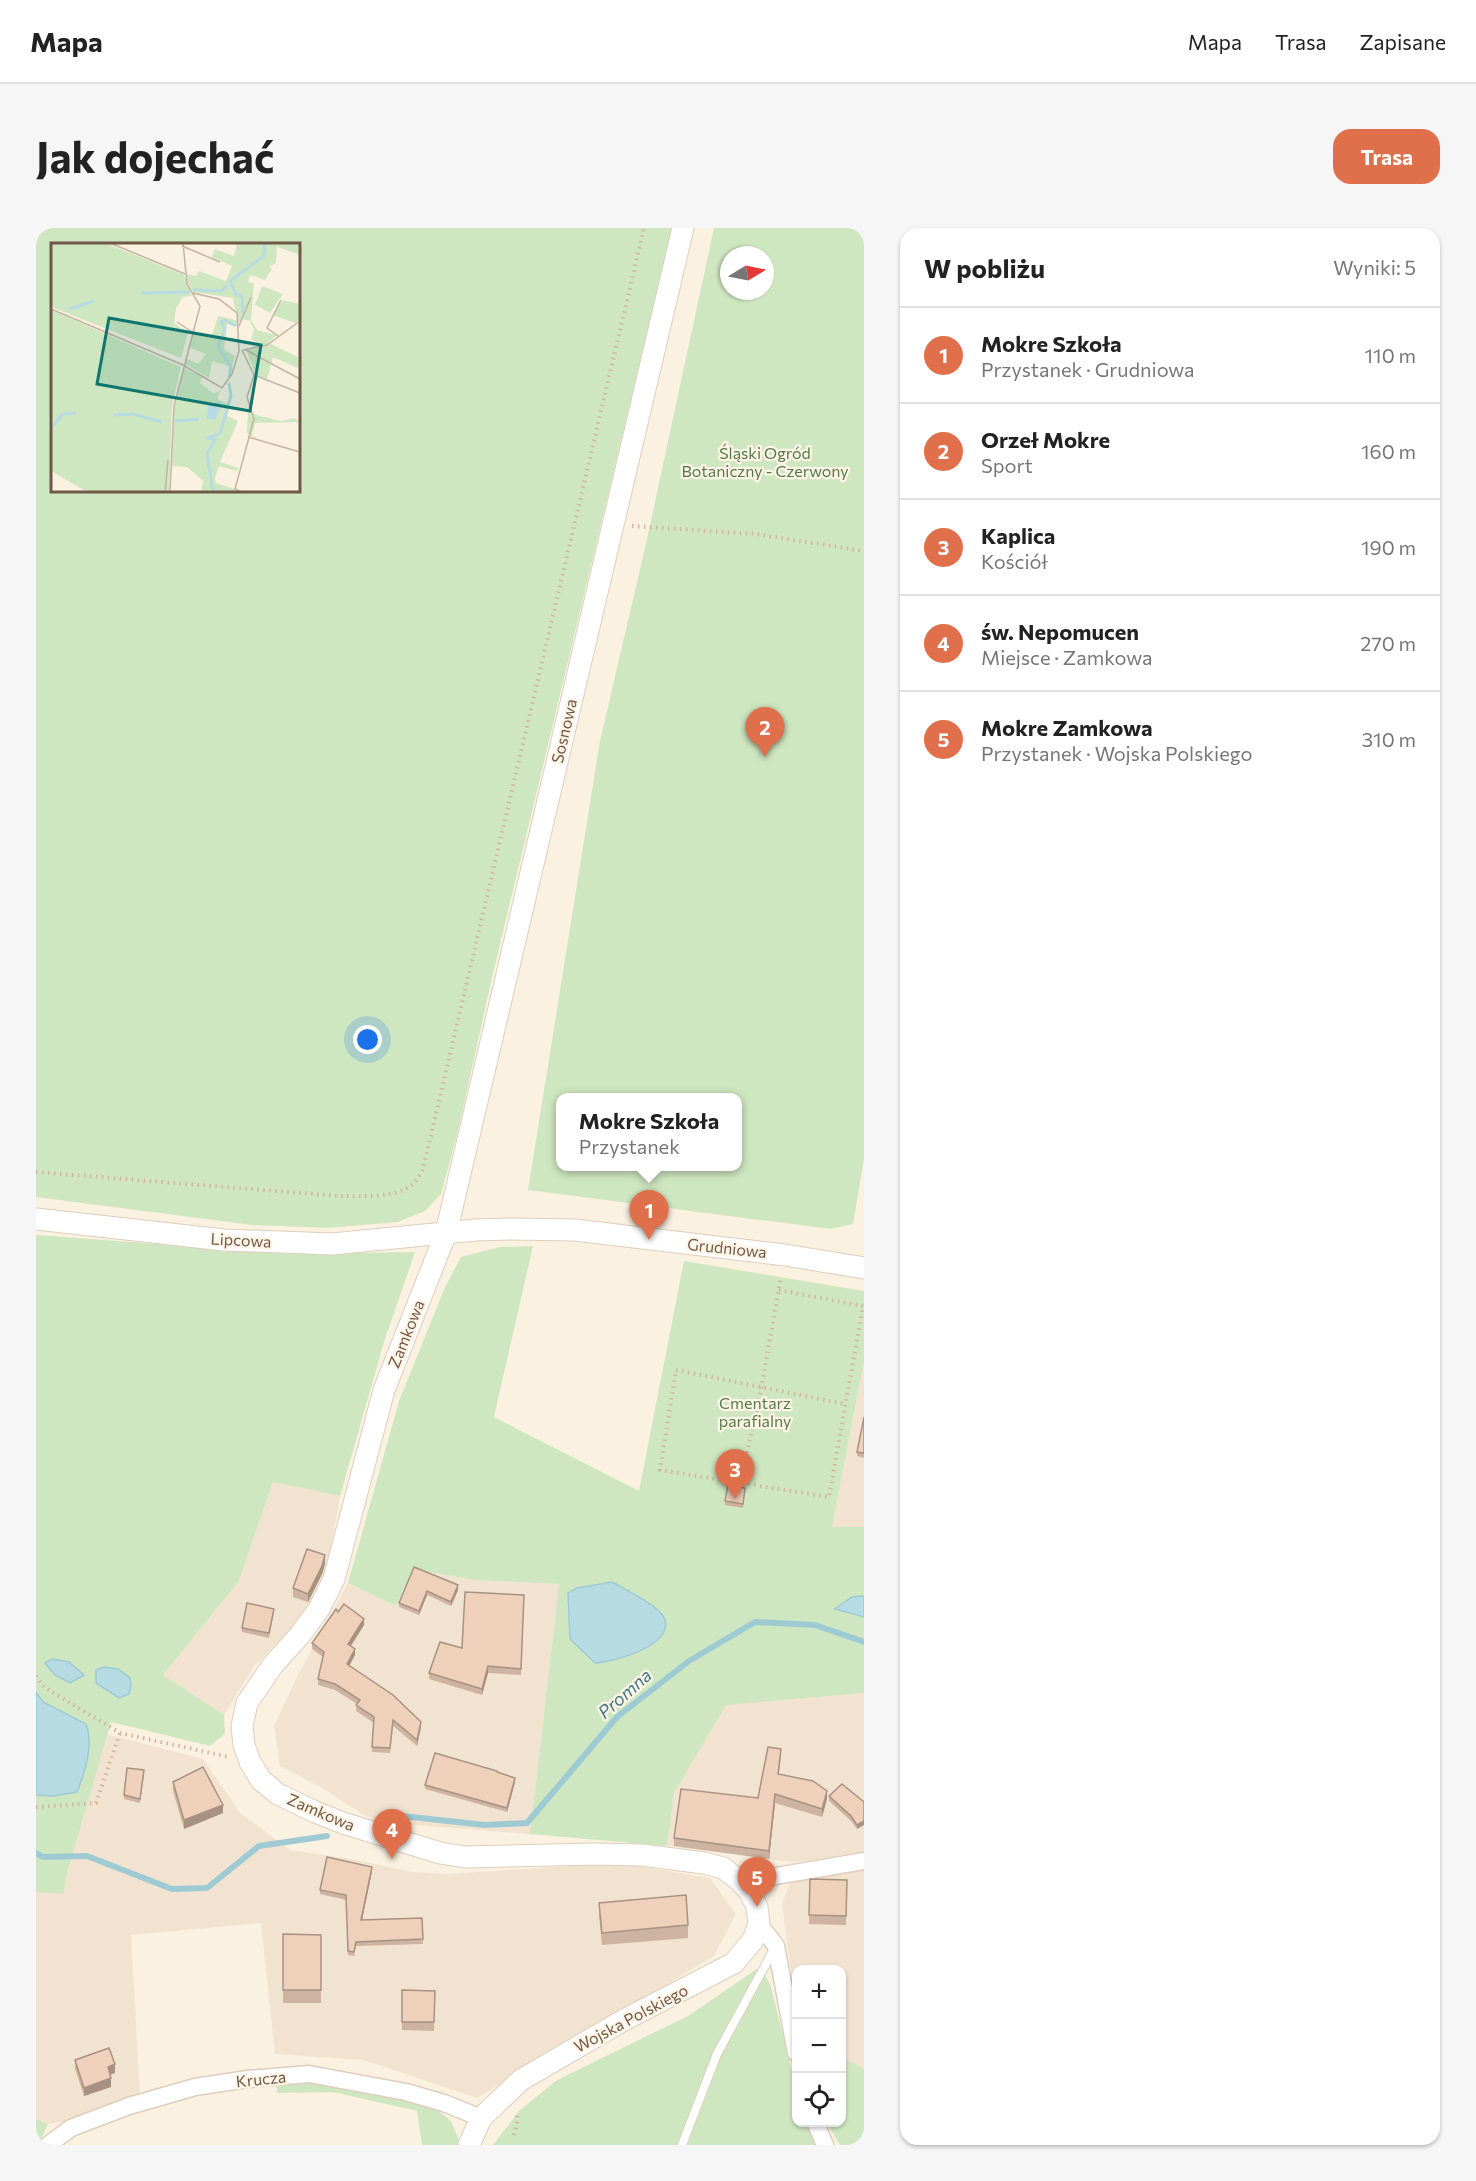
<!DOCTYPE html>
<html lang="pl">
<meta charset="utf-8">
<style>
:root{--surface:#fff;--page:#f6f6f6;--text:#222;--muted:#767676;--line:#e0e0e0;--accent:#df704b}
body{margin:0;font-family:Commissioner,sans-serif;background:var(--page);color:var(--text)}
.controls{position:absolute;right:18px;bottom:18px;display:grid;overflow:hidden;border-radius:12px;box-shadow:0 2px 4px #0004}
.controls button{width:54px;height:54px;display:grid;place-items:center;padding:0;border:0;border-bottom:2px solid var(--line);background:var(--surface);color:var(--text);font:30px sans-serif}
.compass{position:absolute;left:684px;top:18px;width:54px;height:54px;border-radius:50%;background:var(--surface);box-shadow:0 2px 4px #0004;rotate:80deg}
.you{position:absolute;left:332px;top:812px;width:21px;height:21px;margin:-15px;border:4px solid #fff;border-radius:50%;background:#1a73e8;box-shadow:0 0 0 9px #1a73e833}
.badge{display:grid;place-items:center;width:39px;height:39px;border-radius:50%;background:var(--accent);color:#fff;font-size:20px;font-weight:700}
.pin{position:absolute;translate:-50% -50px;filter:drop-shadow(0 2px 3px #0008)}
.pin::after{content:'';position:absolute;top:32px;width:21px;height:18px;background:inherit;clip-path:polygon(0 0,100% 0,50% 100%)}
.popup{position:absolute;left:520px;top:865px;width:186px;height:78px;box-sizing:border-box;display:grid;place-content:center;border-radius:12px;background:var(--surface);filter:drop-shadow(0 2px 4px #0005);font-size:20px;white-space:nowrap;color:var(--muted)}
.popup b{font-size:22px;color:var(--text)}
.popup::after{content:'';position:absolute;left:50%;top:100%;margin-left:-12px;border:12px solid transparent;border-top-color:var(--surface)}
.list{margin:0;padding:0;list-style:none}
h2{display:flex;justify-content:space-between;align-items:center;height:78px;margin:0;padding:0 24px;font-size:26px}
h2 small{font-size:20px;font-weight:400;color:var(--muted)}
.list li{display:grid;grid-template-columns:39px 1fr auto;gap:18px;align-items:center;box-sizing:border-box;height:96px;padding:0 24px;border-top:2px solid var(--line)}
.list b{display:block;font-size:22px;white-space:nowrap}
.list p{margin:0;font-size:20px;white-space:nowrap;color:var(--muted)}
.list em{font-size:20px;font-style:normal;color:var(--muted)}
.icon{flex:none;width:33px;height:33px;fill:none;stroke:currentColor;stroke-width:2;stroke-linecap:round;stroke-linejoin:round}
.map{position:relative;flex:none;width:828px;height:1917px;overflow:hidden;border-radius:18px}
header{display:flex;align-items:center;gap:36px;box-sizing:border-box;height:84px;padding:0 30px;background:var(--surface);border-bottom:2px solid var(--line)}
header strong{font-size:28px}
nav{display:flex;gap:33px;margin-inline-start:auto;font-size:21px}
.intro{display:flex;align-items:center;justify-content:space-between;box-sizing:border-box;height:144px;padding:0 36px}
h1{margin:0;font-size:42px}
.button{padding:15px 27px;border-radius:18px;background:var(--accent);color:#fff;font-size:21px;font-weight:700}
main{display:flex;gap:36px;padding:0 36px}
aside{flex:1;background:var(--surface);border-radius:18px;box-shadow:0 2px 4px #0004}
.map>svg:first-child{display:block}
</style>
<header>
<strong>Mapa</strong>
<nav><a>Mapa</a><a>Trasa</a><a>Zapisane</a></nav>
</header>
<div class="intro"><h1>Jak dojechać</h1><a class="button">Trasa</a></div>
<main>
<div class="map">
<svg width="828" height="1917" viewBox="0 0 828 1917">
<rect width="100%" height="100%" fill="#fbf1e1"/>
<!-- residential -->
<g fill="#f2e3d0">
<path d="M828,1133V1299H796Z"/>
<path d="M237,1254L304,1268L295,1319L286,1357L266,1390L218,1438L188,1487L127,1447L203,1353Z"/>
<path d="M377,1341L438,1352L523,1356L494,1606L365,1596L330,1588L286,1560L244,1538L238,1498L260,1451L312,1355L360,1378Z"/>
<path d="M828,1465V1626L757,1634L631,1618L637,1565L690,1476Z"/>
<path d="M71,1506L167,1531L204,1585L254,1622L315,1631L377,1644L410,1646L584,1635L674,1650L700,1686L678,1728L441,1870L328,1832L239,1826L225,1695L95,1707L104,1867L37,1892L12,1896L0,1891V1664L28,1665L30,1649Z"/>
<path d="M828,1641V1841L806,1829V1742H760V1782L746,1675L755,1653Z"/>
</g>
<!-- green -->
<g fill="#cfe7c1" fill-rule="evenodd">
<path d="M0,0H636L455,754L422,903L405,966L389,983L362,994L292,1000L216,997L0,969ZM16,16H262V262H16Z"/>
<path d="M678,0H828V931L817,996L795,1001L492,962L564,513L611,311ZM693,27H729V63H693ZM524,870H702V938H524Z"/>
<path d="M0,1007L258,1026L379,1024L348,1114L304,1268L237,1254L203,1353L127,1447L188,1487L189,1506L174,1518L75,1494L30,1649L28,1666L0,1664Z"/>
<path d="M497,1018L458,1189L603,1263L648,1033L828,1063V1133L796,1299H828V1465L690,1477L638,1565L631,1618L494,1606L523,1356L438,1352L377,1341L360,1378L312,1355L363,1173L409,1059L425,1029L464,1019Z"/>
<path d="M725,1738L735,1759L760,1861V1894L772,1895L784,1917H457L483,1883L521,1852L652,1788Z"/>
<path d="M806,1829L828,1841V1917H804L791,1895L806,1894Z"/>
<path d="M285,1852L395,1877L415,1893L424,1915L423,1917H386L381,1883L297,1864L241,1865L240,1854Z"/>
<path d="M0,1891L12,1896L2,1917H0Z"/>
</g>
<!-- water -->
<g fill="#b7dbe3" stroke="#9ecad4" stroke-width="1.5">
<path d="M576,1354C588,1361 625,1378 629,1392C636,1418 578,1434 559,1435L534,1411L532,1365L541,1360Z"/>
<path d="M828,1368V1389L799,1381L816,1369Z"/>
<path d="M16,1431L33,1434L48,1447L34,1455L19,1447L9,1435Z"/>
<path d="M68,1439L82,1441L94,1450L95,1458L93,1466L83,1470L60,1455V1442Z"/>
<path d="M0,1464L7,1474L50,1496C58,1517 49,1544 41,1564L18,1568L0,1567Z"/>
</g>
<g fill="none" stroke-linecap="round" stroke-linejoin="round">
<!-- stream -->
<g stroke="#9ecad4" stroke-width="6">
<path d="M357,1587L449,1597L491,1595L581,1489L653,1433L719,1394L779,1397L828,1414"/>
<path d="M0,1625L7,1629L51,1628L136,1661L171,1660L223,1618L291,1608"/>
</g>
<!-- service casing -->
<g stroke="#decebe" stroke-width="10">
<path id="service" d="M646,1917L681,1826L738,1721"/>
</g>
<!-- minor casing -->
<g stroke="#decebe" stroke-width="19">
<g id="minor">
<path d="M705,1654L828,1633"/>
<path d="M723,1696L740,1718L760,1825"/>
<path d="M779,1894L789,1917"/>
<path d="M12,1917L35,1900L93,1878L159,1859L212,1851L273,1846L370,1864L408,1875L445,1890"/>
</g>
</g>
<!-- tertiary casing -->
<g stroke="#decebe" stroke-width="23">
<g id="tertiary">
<path d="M0,991L188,1012L296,1016L439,1002L474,1001L539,1002L749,1027L828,1040"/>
<path d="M433,1917L445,1890L485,1852L588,1792L698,1735L717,1712L723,1696L721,1679L714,1664L705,1654L687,1640L668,1635L606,1627L559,1626L429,1629L404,1625L307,1595L277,1583L242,1566L225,1552L214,1534L208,1517L206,1498L211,1475L236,1438L264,1407L283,1381L298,1351L348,1162L410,1005L647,0"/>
</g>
</g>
<!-- path -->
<g stroke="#d3b49e" stroke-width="4" stroke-dasharray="1.5 4.5" stroke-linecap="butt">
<path d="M596,298L720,306L828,323"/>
<path d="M0,944L303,968C325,968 363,971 379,954C382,950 385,945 387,941L608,0"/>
<path d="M743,1062L827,1078L793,1269L624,1242L640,1142L809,1176"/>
<path d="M703,1260L724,1167L745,1049"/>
<path d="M0,1448L8,1459L84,1505L193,1529"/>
<path d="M0,1579L60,1575L84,1505"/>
<path d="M478,1907L481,1894V1884"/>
</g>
<!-- service -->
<use href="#service" stroke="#fff" stroke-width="8"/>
<!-- minor -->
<use href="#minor" stroke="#fff" stroke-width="16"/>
<!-- tertiary -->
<use href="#tertiary" stroke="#fff" stroke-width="21"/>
</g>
<!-- wall -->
<g fill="#ceb3a0">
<path d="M828,1189V1230L821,1228V1224Z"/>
<path d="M709,1264L707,1280L689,1277V1273Z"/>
<path d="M289,1336L286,1346L272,1374L257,1369V1360Z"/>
<path d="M378,1339L422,1362L415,1378L391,1367L383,1387L363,1379V1375Z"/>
<path d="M488,1367L485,1447L452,1445L446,1467L393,1451V1445L426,1420Z"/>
<path d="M302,1384L328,1397L315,1418L319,1427L313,1438L385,1499L381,1518L357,1498L354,1525L336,1524L338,1495L320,1483L321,1476L299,1462L282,1457V1451L287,1429L276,1421V1415Z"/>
<path d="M238,1385L233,1410L206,1404V1400Z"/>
<path d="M745,1529L743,1546L791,1571L786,1589L739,1575L733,1631L638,1618V1610L722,1570Z"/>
<path d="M108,1546L104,1575L88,1571V1567Z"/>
<path d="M137,1554L187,1585L148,1601L137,1563Z"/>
<path d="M479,1554L471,1584L389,1561V1557Z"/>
<path d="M793,1568L828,1574L821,1601L815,1593L793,1573Z"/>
<path d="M336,1643L326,1692L386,1690L387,1716L320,1718L318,1728L312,1727L310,1672L284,1666V1662Z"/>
<path d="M774,1651L811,1652L810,1697L773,1696Z"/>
<path d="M563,1675L652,1697V1710L566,1717L563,1688Z"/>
<path d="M247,1706L285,1707V1775H247Z"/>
<path d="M366,1762L399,1763L398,1803L366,1802Z"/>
<path d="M39,1832L79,1845L74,1847L75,1859L48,1868L39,1841Z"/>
</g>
<!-- shaded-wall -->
<g fill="#a79282">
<path d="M289,1327V1336L286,1346L272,1374V1366Z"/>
<path d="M422,1357V1362L415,1378V1374Z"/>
<path d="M391,1363V1367L383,1387V1383Z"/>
<path d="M328,1391V1397L312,1422V1416Z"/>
<path d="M319,1421V1427L311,1442V1436Z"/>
<path d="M452,1438V1445L446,1467V1461Z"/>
<path d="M385,1494V1499L381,1518V1512Z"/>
<path d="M479,1550V1554L471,1584V1580Z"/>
<path d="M791,1563V1571L786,1589V1581Z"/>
<path d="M739,1566V1575L733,1631V1623Z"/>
<path d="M187,1577V1585L148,1601V1592Z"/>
<path d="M828,1593V1597L821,1601V1597Z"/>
<path d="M336,1639V1643L325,1697V1692Z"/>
<path d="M79,1836V1845L72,1847V1839Z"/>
<path d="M75,1850V1859L48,1868V1860Z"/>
</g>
<!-- building -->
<g fill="#efd0ba" stroke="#a79282" stroke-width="1.5">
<path d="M828,1189V1225L821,1224Z"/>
<path d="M692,1257L709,1260L707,1276L689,1273Z"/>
<path d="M271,1321L289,1327L286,1338L272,1366L257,1360Z"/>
<path d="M378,1339L422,1357L415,1374L391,1363L383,1383L363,1375Z"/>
<path d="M429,1364L488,1367L485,1441L452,1438L446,1461L393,1445L404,1414L426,1420Z"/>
<path d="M211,1375L238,1381L233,1405L206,1400Z"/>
<path d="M308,1376L328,1391L312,1416L319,1421L311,1436L357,1467L385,1494L381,1512L357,1492L354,1520L336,1519L338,1489L320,1477L324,1472L299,1456L282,1451L288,1424L276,1415L300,1381L302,1384Z"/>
<path d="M732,1519L745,1521L742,1546L777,1553L791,1563L786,1581L739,1566L733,1623L638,1610L645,1561L722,1570Z"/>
<path d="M399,1525L461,1543V1544L479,1550L471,1580L389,1557Z"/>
<path d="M167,1539L187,1577L148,1592L137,1554Z"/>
<path d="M91,1540L108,1542L104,1571L88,1567Z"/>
<path d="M806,1556L828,1574V1593L821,1597L815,1588L793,1568Z"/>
<path d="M291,1629L336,1639L325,1692L386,1690L387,1711L320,1714L318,1724L312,1723L310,1667L284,1662Z"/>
<path d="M774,1651L811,1652L810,1688L773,1687Z"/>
<path d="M650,1667L652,1697L566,1705L563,1675Z"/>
<path d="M247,1706L285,1707V1762H247Z"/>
<path d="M366,1762L399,1763L398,1794H366Z"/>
<path d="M73,1820L79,1836L72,1839L75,1850L48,1860L39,1832Z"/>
</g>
<g text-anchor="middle" stroke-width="4.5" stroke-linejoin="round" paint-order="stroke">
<!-- park labels -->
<g font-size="16" fill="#547b45" stroke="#fef5e7">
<text x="729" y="231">Śląski Ogród<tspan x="729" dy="18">Botaniczny - Czerwony</tspan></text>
<text x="719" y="1181">Cmentarz<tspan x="719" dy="18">parafialny</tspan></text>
</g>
<!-- street labels -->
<g font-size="16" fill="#705849" stroke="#fef5e7">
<text transform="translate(528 503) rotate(-77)" y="6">Sosnowa</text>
<text transform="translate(205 1012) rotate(3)" y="6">Lipcowa</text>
<text transform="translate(691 1020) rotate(6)" y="6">Grudniowa</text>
<text transform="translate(370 1106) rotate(-68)" y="6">Zamkowa</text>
<text transform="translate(285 1584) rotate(23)" y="6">Zamkowa</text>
<text transform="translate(595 1790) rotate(-28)" y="6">Wojska Polskiego</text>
<text transform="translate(225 1851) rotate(-6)" y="6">Krucza</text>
</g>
<!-- water labels -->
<g font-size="18" font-style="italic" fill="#457783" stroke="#fef5e7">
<text transform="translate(589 1466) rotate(-41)" y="6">Promna</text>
</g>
</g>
<!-- overview -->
<g transform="translate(15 15)">
<rect width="249" height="249" fill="#fbf1e1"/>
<path d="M0,0H54L133,32L141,53L132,54L125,65L123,80L137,90L130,115L0,64ZM180,0H249V12L226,4L225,20L218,24L221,26L214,37L199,32L197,39L203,40L200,77L206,87L226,92L215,102L201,105L205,99L200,96L203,87L199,78L191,76L187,80L182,55L142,49L137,39L135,31L145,33L148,28L175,38L181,23L161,14L164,6L183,13L186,2ZM211,43L232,51L219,70L204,62ZM232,57L249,61V76L244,80L221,72ZM0,67L130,124L121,164L118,249H36L0,228ZM167,73L185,77L186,82L176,81L173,106L184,113L181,124L161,118L158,135L134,121V115L147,121L155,111L137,104L143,89L160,95ZM220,101L249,115V126L222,114L216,136L205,132L195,107ZM133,125L151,134L149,140L163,151L169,147L166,156L179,162L176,173L187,178L169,219L188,225L186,228L168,223L164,235L165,240L193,249H150L152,238L136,224L121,223L123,166ZM197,166L205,172L231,178L243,175L249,179L204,180L201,191L208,198L196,190Z" fill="#cfe7c1"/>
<path d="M166,158L171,161L164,177L155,175L157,163Z" fill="#b7dbe3"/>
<path fill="none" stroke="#b7dbe3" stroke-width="3" d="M142,47L170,48L177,42M90,50L138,49M18,66L43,58M192,70L191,53L185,51L179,38L213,13L214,0M178,134L180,124L167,103L174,86L170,79L173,77L185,83M63,172L82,171L111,179M124,178L148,176M0,185L12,171L25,170M169,191L180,153L178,140M162,249L156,210L164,197L157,195L168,191"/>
<path fill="none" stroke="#c3b4a4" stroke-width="1.5" d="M59,0L134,31M131,3L169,19M0,66L132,122L171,145L181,131L188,108L186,70L168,56L142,50M126,79L141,89M188,83L200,54M227,93L216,85L230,57M191,107L203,132L249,150M192,107L216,102L249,78M195,107L249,136M197,194L249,209M114,249L117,217M119,249L123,163L149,63L136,41L132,0M190,249L184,246L203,176L196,154L203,132"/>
<path fill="#0f766e" fill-opacity="0.15" stroke="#0f766e" stroke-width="3" d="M58,75L210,102L199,168L46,141Z"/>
<rect width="249" height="249" fill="none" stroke="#705849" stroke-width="3"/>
</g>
</svg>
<div class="controls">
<button>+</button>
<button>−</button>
<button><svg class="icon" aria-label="locate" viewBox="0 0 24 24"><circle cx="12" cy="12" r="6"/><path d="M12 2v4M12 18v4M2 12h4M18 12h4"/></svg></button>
</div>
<svg class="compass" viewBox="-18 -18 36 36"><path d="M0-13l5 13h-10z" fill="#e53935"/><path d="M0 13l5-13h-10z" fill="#767676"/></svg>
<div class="you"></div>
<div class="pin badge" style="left:613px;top:1012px">1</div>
<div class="popup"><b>Mokre Szkoła</b>Przystanek</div>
<div class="pin badge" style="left:729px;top:529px">2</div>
<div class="pin badge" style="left:699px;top:1271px">3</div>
<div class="pin badge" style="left:356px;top:1631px">4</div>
<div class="pin badge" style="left:721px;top:1679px">5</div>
</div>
<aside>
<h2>W pobliżu<small>Wyniki: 5</small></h2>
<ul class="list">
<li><span class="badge">1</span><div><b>Mokre Szkoła</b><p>Przystanek · Grudniowa</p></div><em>110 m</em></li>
<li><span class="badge">2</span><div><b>Orzeł Mokre</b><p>Sport</p></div><em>160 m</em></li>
<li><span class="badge">3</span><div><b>Kaplica</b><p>Kościół</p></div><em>190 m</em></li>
<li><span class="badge">4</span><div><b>św. Nepomucen</b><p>Miejsce · Zamkowa</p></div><em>270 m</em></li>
<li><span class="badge">5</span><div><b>Mokre Zamkowa</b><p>Przystanek · Wojska Polskiego</p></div><em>310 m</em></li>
</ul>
</aside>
</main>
